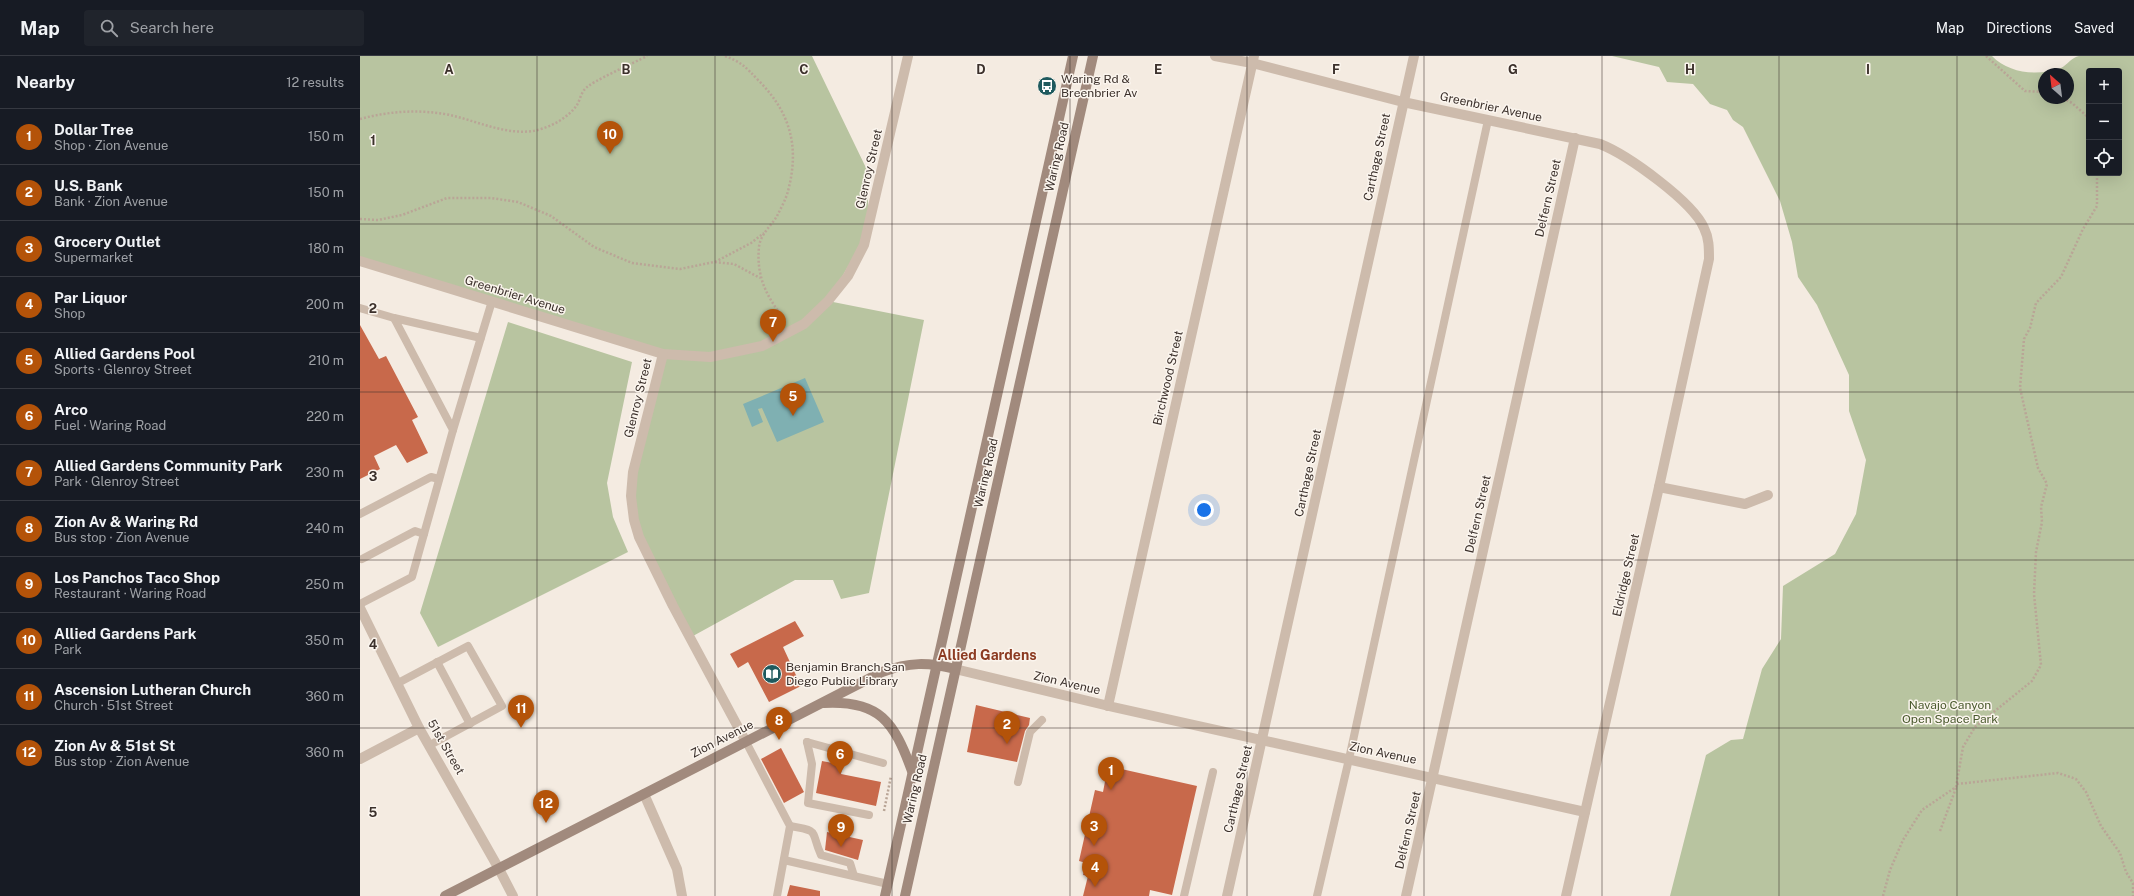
<!DOCTYPE html>
<meta charset="utf-8">
<style>
:root{--surface:#171b24;--page:#20242c;--text:#f1f3f6;--muted:#9ea1a6;--line:#363941;--accent:#b45309}
body{margin:0;font-family:"Public Sans",sans-serif;background:var(--page);color:var(--text)}
.controls{position:absolute;right:12px;top:12px;display:grid;overflow:hidden;border-radius:4px;box-shadow:0 4px 16px #0002}
.controls button{width:36px;height:36px;display:grid;place-items:center;padding:0;border:0;border-bottom:1px solid var(--line);background:var(--surface);color:var(--text);font:20px sans-serif}
.compass{position:absolute;left:1678px;top:12px;width:36px;height:36px;border-radius:50%;background:var(--surface);box-shadow:0 4px 16px #0002;rotate:332deg}
.you{position:absolute;left:844px;top:454px;width:14px;height:14px;margin:-10px;border:3px solid #fff;border-radius:50%;background:#1a73e8;box-shadow:0 0 0 6px #1a73e833}
.badge{display:grid;place-items:center;width:26px;height:26px;border-radius:50%;background:var(--accent);color:#fff;font-size:13px;font-weight:700}
.pin{position:absolute;translate:-50% -33px;filter:drop-shadow(0 1px 2px #0008)}
.pin::after{content:'';position:absolute;top:21px;width:14px;height:12px;background:inherit;clip-path:polygon(0 0,100% 0,50% 100%)}
.list{margin:0;padding:0;list-style:none}
h2{display:flex;justify-content:space-between;align-items:center;height:52px;margin:0;padding:0 16px;font-size:17px}
h2 small{font-size:13px;font-weight:400;color:var(--muted)}
.list li{display:grid;grid-template-columns:26px 1fr auto;gap:12px;align-items:center;box-sizing:border-box;height:56px;padding:0 16px;border-top:1px solid var(--line)}
.list b{display:block;font-size:15px;white-space:nowrap}
.list p{margin:0;font-size:13px;white-space:nowrap;color:var(--muted)}
.list em{font-size:13px;font-style:normal;color:var(--muted)}
.icon{flex:none;width:22px;height:22px;fill:none;stroke:currentColor;stroke-width:2;stroke-linecap:round;stroke-linejoin:round}
.map{position:relative;flex:none;width:1774px;height:840px;overflow:hidden}
header{display:flex;align-items:center;gap:24px;box-sizing:border-box;height:56px;padding:0 20px;background:var(--surface);border-bottom:1px solid var(--line)}
header strong{font-size:19px}
nav{display:flex;gap:22px;margin-inline-start:auto;font-size:14px}
.search{width:280px;height:36px;background:var(--page);display:flex;align-items:center;gap:10px;box-sizing:border-box;padding:0 14px;border-radius:4px;color:var(--muted);font-size:15px}
main{display:flex}
aside{flex:1;background:var(--surface)}
.map>svg:first-child{display:block}
</style>
<header>
<strong>Map</strong>
<div class="search"><svg class="icon" aria-label="search" viewBox="0 0 24 24"><circle cx="10" cy="10" r="6"/><path d="M15 15l6 6"/></svg>Search here</div>
<nav><a>Map</a><a>Directions</a><a>Saved</a></nav>
</header>
<main>
<aside>
<h2>Nearby<small>12 results</small></h2>
<ul class="list">
<li><span class="badge">1</span><div><b>Dollar Tree</b><p>Shop · Zion Avenue</p></div><em>150 m</em></li>
<li><span class="badge">2</span><div><b>U.S. Bank</b><p>Bank · Zion Avenue</p></div><em>150 m</em></li>
<li><span class="badge">3</span><div><b>Grocery Outlet</b><p>Supermarket</p></div><em>180 m</em></li>
<li><span class="badge">4</span><div><b>Par Liquor</b><p>Shop</p></div><em>200 m</em></li>
<li><span class="badge">5</span><div><b>Allied Gardens Pool</b><p>Sports · Glenroy Street</p></div><em>210 m</em></li>
<li><span class="badge">6</span><div><b>Arco</b><p>Fuel · Waring Road</p></div><em>220 m</em></li>
<li><span class="badge">7</span><div><b>Allied Gardens Community Park</b><p>Park · Glenroy Street</p></div><em>230 m</em></li>
<li><span class="badge">8</span><div><b>Zion Av &amp; Waring Rd</b><p>Bus stop · Zion Avenue</p></div><em>240 m</em></li>
<li><span class="badge">9</span><div><b>Los Panchos Taco Shop</b><p>Restaurant · Waring Road</p></div><em>250 m</em></li>
<li><span class="badge">10</span><div><b>Allied Gardens Park</b><p>Park</p></div><em>350 m</em></li>
<li><span class="badge">11</span><div><b>Ascension Lutheran Church</b><p>Church · 51st Street</p></div><em>360 m</em></li>
<li><span class="badge">12</span><div><b>Zion Av &amp; 51st St</b><p>Bus stop · Zion Avenue</p></div><em>360 m</em></li>
</ul>
</aside>
<div class="map">
<svg width="1774" height="840" viewBox="0 0 1774 840">
<rect width="100%" height="100%" fill="#f4ebe1"/>
<!-- green -->
<g fill="#b8c4a0" fill-rule="evenodd">
<path d="M0,0H452L508,116V176L468,245L564,264L509,537L481,543L473,524H435L333,580L280,479L272,437L302,297L0,205Z"/>
<path d="M1252,0H1632C1649,18 1679,20 1701,12C1707,9 1712,1 1719,0C1734,0 1758,0 1774,0V840H1310L1346,699L1371,684L1383,683L1402,613L1421,583L1423,530L1475,498L1496,458L1506,404L1489,355V319L1457,249L1438,221L1432,186L1420,145L1383,71L1373,64L1367,54L1350,48L1333,28L1307,26L1299,11ZM1729,15H1759V117H1729ZM1684,18H1708V42H1684Z"/>
<path d="M148,266L272,306L247,427L253,461L268,496L78,591L60,557Z"/>
</g>
<!-- water -->
<path fill="#7fb0b2" d="M445,322L464,366L417,386L402,352L398,353L403,366L392,371L383,348Z"/>
<!-- building -->
<g fill="#c8694b">
<path d="M0,269L19,303L26,300L58,361L52,364L68,397L47,407L36,389L14,400L20,413L0,423Z"/>
<path d="M435,565L444,580L423,591L441,630L409,646L388,606L378,612L370,598Z"/>
<path d="M616,649L670,662L669,669L665,675L657,706L607,696Z"/>
<path d="M421,692L444,736L424,747L401,703Z"/>
<path d="M462,705L483,709L481,718L521,726L516,750L456,737Z"/>
<path d="M748,710L837,730L812,839L790,834L789,840H723L728,820L723,819L726,807L719,805L735,734L743,736Z"/>
<path d="M467,776L503,784L498,804L465,794Z"/>
<path d="M430,829L460,835V840H427Z"/>
</g>
<g fill="none" stroke-linecap="round" stroke-linejoin="round">
<!-- path -->
<g stroke="#b9a596" stroke-width="2.5" stroke-dasharray="2 2" stroke-linecap="butt">
<path d="M365,0C381,6 386,11 398,24C430,56 440,90 428,135C426,143 421,152 417,160C411,170 400,179 399,191C396,221 407,242 426,265"/>
<path d="M1626,0L1665,35L1684,36"/>
<path d="M1703,42L1712,47L1729,62"/>
<path d="M0,63C30,55 59,53 90,59C117,65 145,79 173,75C189,72 207,63 217,49C220,44 221,37 225,33C230,26 276,6 287,0"/>
<path d="M0,163L18,164L42,159L87,142H131L158,146L191,160L234,191L272,207L320,213L354,206L374,208L400,222"/>
<path d="M355,206L391,187L404,177"/>
<path d="M1597,728L1698,717L1716,723L1726,736L1741,770L1760,797L1766,816L1773,827V840"/>
<path d="M524,755L531,720"/>
<path d="M1580,775L1596,732"/>
<path d="M1523,840L1530,814L1543,784L1562,754L1596,731L1603,691L1615,671L1672,625L1681,609L1674,538L1676,496L1682,466L1681,451L1687,428L1678,412L1660,332L1664,283L1670,272L1676,247L1701,221L1723,173L1737,150V117"/>
</g>
<!-- service -->
<g stroke="#cdbbac" stroke-width="8">
<path d="M0,252L34,262"/>
<path d="M121,282L34,262L93,374L132,245"/>
<path d="M0,458L71,421L79,423"/>
<path d="M2,503L55,475L64,478"/>
<path d="M0,548L52,521L93,374"/>
<path d="M77,606L110,668"/>
<path d="M38,627L108,590L142,650L70,689"/>
<path d="M386,686L430,770L417,840"/>
<path d="M447,686L452,708L448,747L509,759"/>
<path d="M447,686L523,707"/>
<path d="M658,726L670,676L682,664"/>
<path d="M430,770C461,775 450,775 461,799L490,807L494,820"/>
<path d="M424,804L528,828"/>
<path d="M824,840L853,716"/>
<path d="M957,840L989,703L1128,64"/>
</g>
<!-- minor -->
<g stroke="#cdbbac" stroke-width="10">
<path d="M892,7L1043,46L1240,88C1268,99 1333,146 1344,172C1349,182 1349,192 1349,203L1299,431L1206,840"/>
<path d="M1299,431L1385,448L1408,439"/>
<path d="M0,552L59,672L139,813"/>
<path d="M595,613L753,651L1225,756"/>
<path d="M748,650L894,0"/>
<path d="M0,703L59,672"/>
<path d="M284,738L317,813L322,840"/>
<path d="M867,840L1054,0"/>
<path d="M1046,840L1215,82"/>
</g>
<!-- tertiary -->
<g stroke="#cdbbac" stroke-width="10">
<path d="M855,0L892,7"/>
<path d="M0,205L303,298L350,301L402,290L444,268L468,245L488,220L504,189L548,0"/>
<path d="M303,298L273,416L271,440L274,464L279,481L313,550L386,686"/>
<path d="M139,813L153,840"/>
</g>
<!-- secondary -->
<g stroke="#a18a7d" stroke-width="10">
<path d="M464,647C520,644 534,666 552,715"/>
<path d="M85,840L522,616C549,606 568,606 595,613"/>
<path d="M525,840L713,0"/>
<path d="M545,840L733,0"/>
</g>
</g>
<!-- grid -->
<path fill="none" stroke="#3b302b" stroke-width="1" stroke-opacity="0.55" d="M177,0V840M355,0V840M532,0V840M710,0V840M887,0V840M1064,0V840M1242,0V840M1419,0V840M1597,0V840M0,168H1774M0,336H1774M0,504H1774M0,672H1774"/>
<!-- icons -->
<defs>
<g id="bus-disc" transform="scale(1)"><circle r="9.5" fill="#1f5a5e" stroke="#fbf5ee"/><path d="M-5-6H5V4H4V6H2V4H-2V6H-4V4H-5ZM-3.5-4V0h7V-4ZM-3.5 1.2v1.5H-2V1.2ZM2 1.2v1.5H3.5V1.2Z" fill="#fff"/></g>
<g id="library-disc" transform="scale(1)"><circle r="9.5" fill="#1f5a5e" stroke="#fbf5ee"/><path d="M-6-4Q-3-5.5-.7-3.5V5Q-3 3-6 4ZM6-4Q3-5.5 .7-3.5V5Q3 3 6 4Z" fill="#fff"/></g>
</defs>
<g fill-rule="evenodd">
<use href="#bus-disc" x="687" y="30"/>
<use href="#library-disc" x="412" y="618"/>
</g>
<g text-anchor="middle" stroke-width="3" stroke-linejoin="round" paint-order="stroke">
<!-- poi labels -->
<g font-size="12" fill="#3b302b" stroke="#fbf5ee" text-anchor="start">
<text x="701" y="27">Waring Rd &amp;<tspan x="701" dy="14">Breenbrier Av</tspan></text>
<text x="426" y="615">Benjamin Branch San<tspan x="426" dy="14">Diego Public Library</tspan></text>
</g>
<!-- street labels -->
<g font-size="12" fill="#3b302b" stroke="#fbf5ee">
<text transform="translate(1131 51) rotate(12)" y="4">Greenbrier Avenue</text>
<text transform="translate(697 101) rotate(-77)" y="4">Waring Road</text>
<text transform="translate(1017 101) rotate(-78)" y="4">Carthage Street</text>
<text transform="translate(509 113) rotate(-77)" y="4">Glenroy Street</text>
<text transform="translate(1188 142) rotate(-77)" y="4">Delfern Street</text>
<text transform="translate(155 239) rotate(17)" y="4">Greenbrier Avenue</text>
<text transform="translate(808 322) rotate(-77)" y="4">Birchwood Street</text>
<text transform="translate(278 342) rotate(-76)" y="4">Glenroy Street</text>
<text transform="translate(626 417) rotate(-77)" y="4">Waring Road</text>
<text transform="translate(948 417) rotate(-78)" y="4">Carthage Street</text>
<text transform="translate(1118 458) rotate(-77)" y="4">Delfern Street</text>
<text transform="translate(1266 519) rotate(-77)" y="4">Eldridge Street</text>
<text transform="translate(707 627) rotate(13)" y="4">Zion Avenue</text>
<text transform="translate(362 683) rotate(-27)" y="4">Zion Avenue</text>
<text transform="translate(86 691) rotate(60)" y="4">51st Street</text>
<text transform="translate(1023 697) rotate(12)" y="4">Zion Avenue</text>
<text transform="translate(555 733) rotate(-77)" y="4">Waring Road</text>
<text transform="translate(878 733) rotate(-77)" y="4">Carthage Street</text>
<text transform="translate(1048 774) rotate(-77)" y="4">Delfern Street</text>
</g>
<!-- park labels -->
<g font-size="12" fill="#4a5a2e" stroke="#fbf5ee">
<text x="1590" y="653">Navajo Canyon<tspan x="1590" dy="14">Open Space Park</tspan></text>
</g>
<!-- quarter labels -->
<g font-size="14" font-weight="bold" fill="#8c3b22" stroke="#fbf5ee">
<text x="627" y="604">Allied Gardens</text>
</g>
</g>
<g font-size="13" text-anchor="middle" font-weight="bold" fill="#3b302b" stroke="#fbf5ee" stroke-width="3" stroke-linejoin="round" paint-order="stroke">
<text x="89" y="18">A</text>
<text x="266" y="18">B</text>
<text x="444" y="18">C</text>
<text x="621" y="18">D</text>
<text x="798" y="18">E</text>
<text x="976" y="18">F</text>
<text x="1153" y="18">G</text>
<text x="1330" y="18">H</text>
<text x="1508" y="18">I</text>
<text x="13" y="89">1</text>
<text x="13" y="257">2</text>
<text x="13" y="425">3</text>
<text x="13" y="593">4</text>
<text x="13" y="761">5</text>
</g>
</svg>
<div class="controls">
<button>+</button>
<button>−</button>
<button><svg class="icon" aria-label="locate" viewBox="0 0 24 24"><circle cx="12" cy="12" r="6"/><path d="M12 2v4M12 18v4M2 12h4M18 12h4"/></svg></button>
</div>
<svg class="compass" viewBox="-18 -18 36 36"><path d="M0-13l5 13h-10z" fill="#e53935"/><path d="M0 13l5-13h-10z" fill="#9ea1a6"/></svg>
<div class="you"></div>
<div class="pin badge" style="left:751px;top:734px">1</div>
<div class="pin badge" style="left:647px;top:688px">2</div>
<div class="pin badge" style="left:734px;top:790px">3</div>
<div class="pin badge" style="left:735px;top:831px">4</div>
<div class="pin badge" style="left:433px;top:360px">5</div>
<div class="pin badge" style="left:480px;top:718px">6</div>
<div class="pin badge" style="left:413px;top:286px">7</div>
<div class="pin badge" style="left:419px;top:684px">8</div>
<div class="pin badge" style="left:481px;top:791px">9</div>
<div class="pin badge" style="left:250px;top:98px">10</div>
<div class="pin badge" style="left:161px;top:672px">11</div>
<div class="pin badge" style="left:186px;top:767px">12</div>
</div>
</main>
